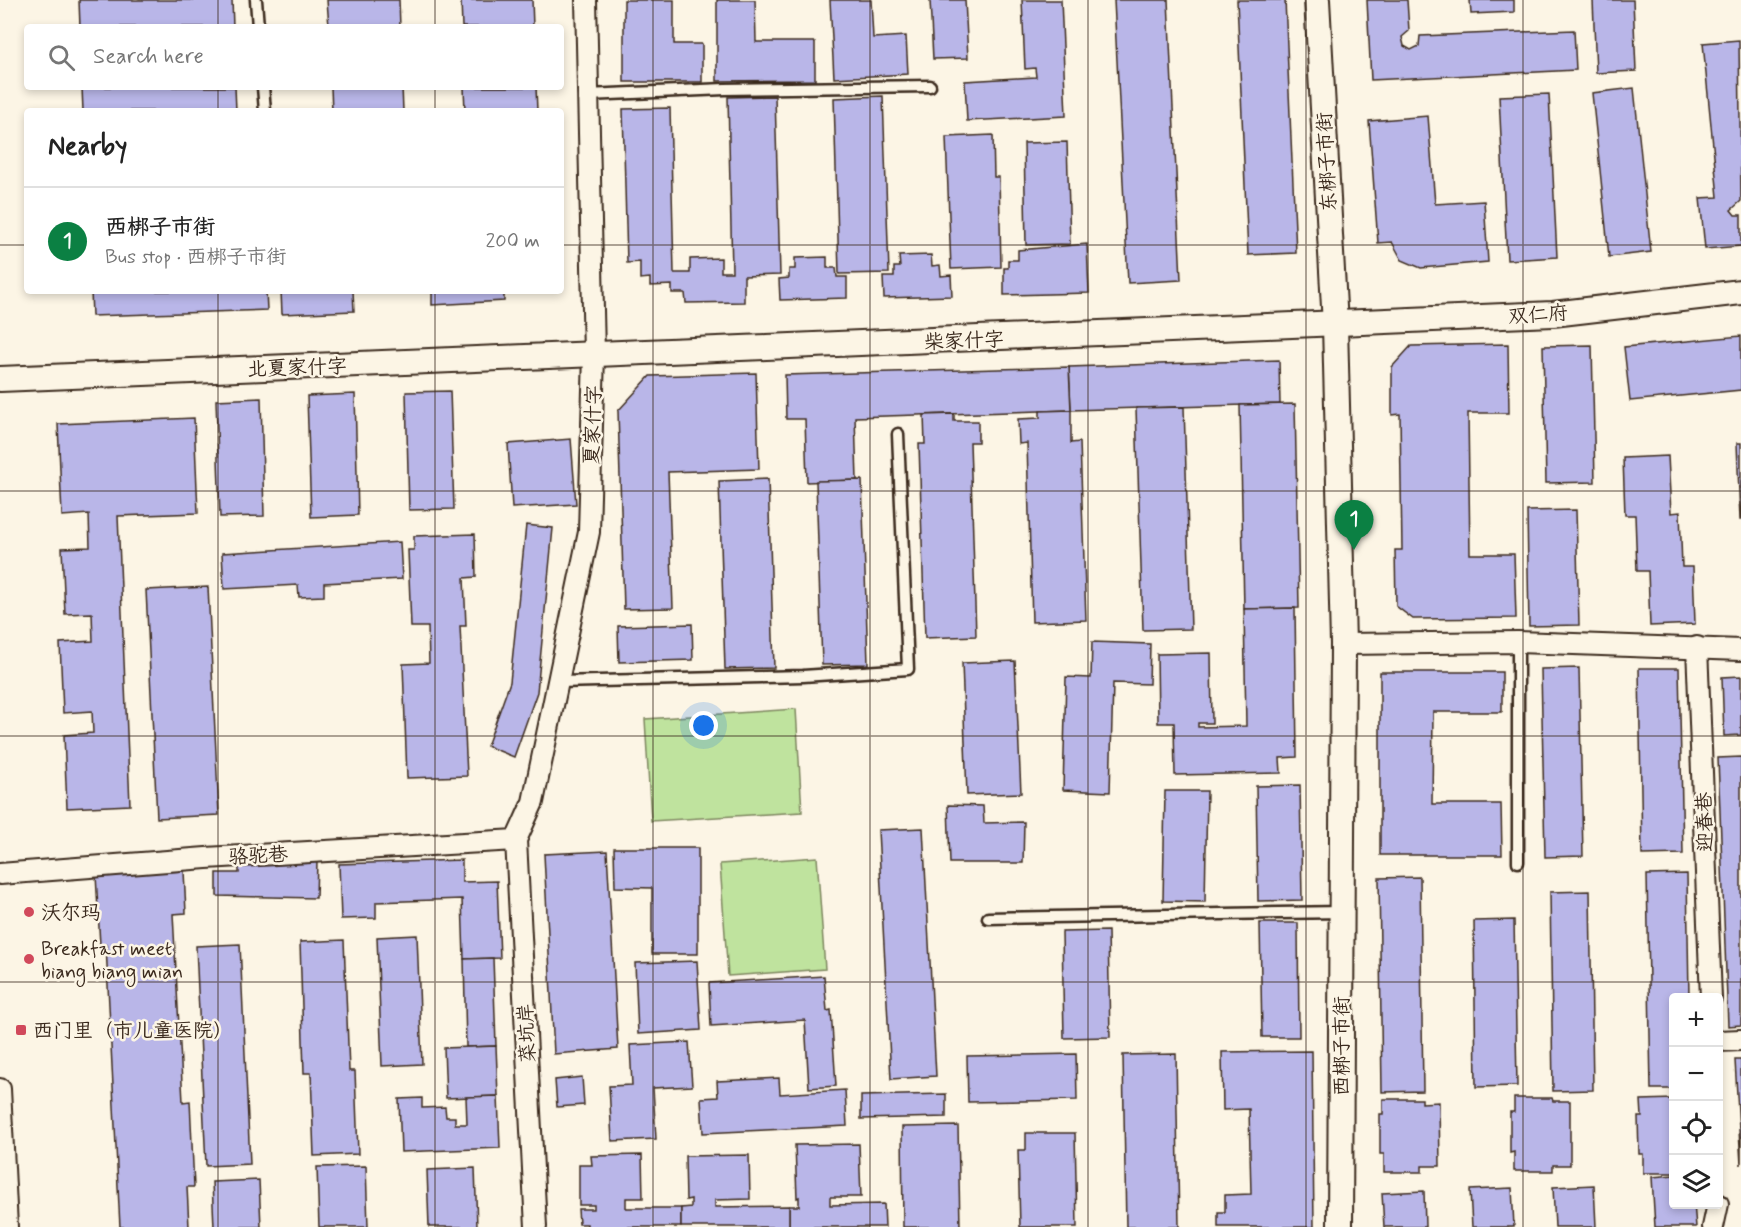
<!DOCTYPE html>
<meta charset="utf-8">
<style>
:root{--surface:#fff;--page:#f2f2f2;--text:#222;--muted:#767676;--line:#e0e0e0;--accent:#0b8043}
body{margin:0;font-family:Mynerve,"LXGW WenKai TC",sans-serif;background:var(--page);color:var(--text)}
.controls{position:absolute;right:18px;bottom:18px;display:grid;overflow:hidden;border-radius:6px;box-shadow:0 3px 9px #0003}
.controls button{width:54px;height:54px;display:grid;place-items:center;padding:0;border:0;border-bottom:2px solid var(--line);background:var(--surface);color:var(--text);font:30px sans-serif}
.you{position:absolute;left:704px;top:726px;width:21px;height:21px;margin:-15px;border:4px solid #fff;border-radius:50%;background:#1a73e8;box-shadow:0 0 0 9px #1a73e833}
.badge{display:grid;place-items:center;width:39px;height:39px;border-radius:50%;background:var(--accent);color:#fff;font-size:20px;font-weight:700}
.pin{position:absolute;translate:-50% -50px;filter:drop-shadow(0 2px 3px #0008)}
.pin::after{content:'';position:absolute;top:32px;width:21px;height:18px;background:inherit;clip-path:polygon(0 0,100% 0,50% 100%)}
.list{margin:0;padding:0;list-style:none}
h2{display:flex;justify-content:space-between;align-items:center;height:78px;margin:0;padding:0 24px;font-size:26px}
h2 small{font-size:20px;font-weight:400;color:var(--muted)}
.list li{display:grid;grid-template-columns:39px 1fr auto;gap:18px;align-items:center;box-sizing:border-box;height:108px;padding:0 24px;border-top:2px solid var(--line)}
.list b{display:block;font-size:22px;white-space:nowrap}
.list p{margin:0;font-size:20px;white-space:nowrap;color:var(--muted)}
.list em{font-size:20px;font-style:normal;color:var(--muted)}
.icon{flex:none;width:33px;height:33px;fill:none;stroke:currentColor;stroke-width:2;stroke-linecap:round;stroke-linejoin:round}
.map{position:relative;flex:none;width:1741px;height:1227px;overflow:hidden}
.search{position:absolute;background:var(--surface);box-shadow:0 3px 9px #0003;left:24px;top:24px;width:540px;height:66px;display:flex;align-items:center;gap:15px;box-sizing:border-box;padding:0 21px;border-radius:6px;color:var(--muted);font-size:22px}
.panel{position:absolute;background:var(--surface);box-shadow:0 3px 9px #0003;left:24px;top:108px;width:540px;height:186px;border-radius:6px}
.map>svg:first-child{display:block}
</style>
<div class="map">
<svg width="1741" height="1227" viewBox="0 0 1741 1227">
<rect width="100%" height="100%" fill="#fcf5e5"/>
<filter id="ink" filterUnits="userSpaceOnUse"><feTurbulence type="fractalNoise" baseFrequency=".0167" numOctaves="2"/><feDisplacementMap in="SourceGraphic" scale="12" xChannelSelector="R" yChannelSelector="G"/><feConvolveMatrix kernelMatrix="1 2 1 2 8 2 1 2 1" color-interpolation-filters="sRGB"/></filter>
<g filter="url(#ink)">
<!-- green -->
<g fill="#bfe39e" stroke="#7d865e" stroke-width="1.5">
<path d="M796,709L802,812L651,821L645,719Z"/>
<path d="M817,857L825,969L728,976L720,864Z"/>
</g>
<!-- building -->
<g fill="#b9b6e8" stroke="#3b2a1e" stroke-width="1.5">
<path d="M79,0H232L233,27H80Z"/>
<path d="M327,0H399L400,27H329Z"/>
<path d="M461,0H532L533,27H462Z"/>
<path d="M624,0H674V44H702V82H624Z"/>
<path d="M717,0H755L756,42H815V80L717,81Z"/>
<path d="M830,0H871L873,38L906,36L908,74L834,78Z"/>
<path d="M930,0H965L968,58L933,59Z"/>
<path d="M1022,0H1061L1066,116L967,121L965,81L1036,77L1035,68L1025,69Z"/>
<path d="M1114,0H1168L1181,280L1128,283Z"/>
<path d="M1237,0H1285L1296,253L1248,255Z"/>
<path d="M1367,0H1407L1409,31L1402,37L1404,46L1411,50L1419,46L1420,36L1574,30L1576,70L1371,80Z"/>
<path d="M1470,0H1514V12L1471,14Z"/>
<path d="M1593,0H1633L1636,71L1596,73Z"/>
<path d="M1739,40L1741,201L1731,210L1735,215H1741V246L1705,249L1700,198L1718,197L1703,43Z"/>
<path d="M82,87H235L236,111H83Z"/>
<path d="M331,87H402L403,111H332Z"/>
<path d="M464,87H536L537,111H465Z"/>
<path d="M1634,88L1651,252L1609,257L1592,93Z"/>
<path d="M1549,94L1557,257L1507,260L1499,96Z"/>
<path d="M775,96L780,275L744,276V302L686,303L685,293H672V285L650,286V278L640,279V262L627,263L623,109L670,108L674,273H690V259L721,258V272H732L728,97Z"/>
<path d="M883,96L889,273L839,274L834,98Z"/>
<path d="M1428,116L1435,204L1484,201L1488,262L1421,268L1402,260L1392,242L1378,243L1369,121Z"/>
<path d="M993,135L994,177H999L1001,267L951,269L946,137Z"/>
<path d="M1067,142L1070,244L1026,245L1024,143Z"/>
<path d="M1087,244L1089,293L1004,295V268H1008V260H1018V250Z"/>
<path d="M931,255L932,266L940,265L941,276L951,275L952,296L884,298L883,277H894V267H900L899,256Z"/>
<path d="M827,257V268H836L837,277H847V298L780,300L779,279L789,278V269H795V258Z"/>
<path d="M91,291H266L267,310L92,316Z"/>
<path d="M281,291H353L354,311L282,314Z"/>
<path d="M432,291H504V301L432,305Z"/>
<path d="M1741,336V390L1630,401L1624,347Z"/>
<path d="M1508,344L1509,413H1468L1470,554H1514L1516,618L1413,619L1396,606L1395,550H1402L1400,414L1392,415V367L1411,346Z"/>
<path d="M1592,345L1595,482L1546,483L1543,346Z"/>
<path d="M1279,360L1280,404L1071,410L1069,367Z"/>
<path d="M1069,367L1071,410L855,417L857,480L807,482L805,419H786L785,375Z"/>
<path d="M756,373L759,469L668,472L673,608L624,609L618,411L650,376Z"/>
<path d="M450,391L454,509L409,510L406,392Z"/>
<path d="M355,394L358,515L311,517L307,396Z"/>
<path d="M261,398L264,516L220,517L216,400Z"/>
<path d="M1295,404L1299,608L1244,609L1240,405Z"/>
<path d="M1184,407L1191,629L1143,630L1136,408Z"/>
<path d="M1071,410V443L1080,442L1086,620L1032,622L1027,443L1019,444L1018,419L1040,418V411Z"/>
<path d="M954,414V421H978V442H970L976,636L925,638L919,444H925L924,415Z"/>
<path d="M194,418L198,513L118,516L130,805L67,808L64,735L93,733L92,711L63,713L60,643L93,641L92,613L65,614L62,548L90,547L89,514L62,516L58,424Z"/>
<path d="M571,439L576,504L512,508L508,444Z"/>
<path d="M1737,443H1741V520H1740Z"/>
<path d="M1668,456L1671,513L1680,512L1682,567H1693L1695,624L1650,626L1648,571H1637L1635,515H1625L1623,458Z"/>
<path d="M768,479L774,668L725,669L719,481Z"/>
<path d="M862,480L868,664L822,665L816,481Z"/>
<path d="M1576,510L1579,625L1529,626L1527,511Z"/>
<path d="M526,525L553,528L537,692L514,757L487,746L510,682Z"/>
<path d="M475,534L476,577L464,578L466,626H460L467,776L407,778L403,664L429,663L428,627H411L408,550H414V536Z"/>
<path d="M400,542L402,579L324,583V596L299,597L298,585L224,589L222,553Z"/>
<path d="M208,587L219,815L157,818L146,590Z"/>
<path d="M1295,608L1297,757L1280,758L1281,773L1175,775L1174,723H1158L1157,654L1211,653L1212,723H1198V727L1246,726L1244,609Z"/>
<path d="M692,624L693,660L619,662L618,626Z"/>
<path d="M1092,642L1150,644L1149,684L1113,683L1110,792L1063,790L1066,677L1091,678Z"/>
<path d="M1015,661L1021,793L967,795L962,663Z"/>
<path d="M1579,668L1583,856L1545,857L1541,669Z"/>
<path d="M1639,668H1679L1683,854L1642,855Z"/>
<path d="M1380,672H1502V712H1433L1432,804H1501L1502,855H1380Z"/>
<path d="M1741,676V735L1724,736L1722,677Z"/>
<path d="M1741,757V1025L1728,1026L1718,758Z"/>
<path d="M1300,785L1302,900L1258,901L1256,786Z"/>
<path d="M1165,791H1207L1205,902L1163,901Z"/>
<path d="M948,805L983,806L984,823L1024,822L1023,863H950Z"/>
<path d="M923,828L936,1076L891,1079L878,830Z"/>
<path d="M614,848H698V954H652V888L615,887Z"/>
<path d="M607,851L618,1049L554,1054L544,854Z"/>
<path d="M239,860L317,861L316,898L217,896V873H239Z"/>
<path d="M462,860V882L497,881L500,958L464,959L462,899L376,902V918L341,919L339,864Z"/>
<path d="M184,871L186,913L173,914L183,1102L190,1101L194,1187H187L189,1227H120L106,945H100L96,875Z"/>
<path d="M1687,874L1689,998H1674V1089H1651L1647,875Z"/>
<path d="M1420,877L1423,1091L1382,1092L1379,878Z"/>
<path d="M1590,891L1593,1090L1553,1091L1550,892Z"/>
<path d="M1514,920L1517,1086L1476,1087L1474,921Z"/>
<path d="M1260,923H1298L1299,1037H1262Z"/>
<path d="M1108,931L1110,1037L1064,1038L1062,932Z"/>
<path d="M417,935L422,1064L382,1066L377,937Z"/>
<path d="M344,940L349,1071H355L358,1154L314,1156L311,1073H304L300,942Z"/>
<path d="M240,944L250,1164L206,1166L196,946Z"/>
<path d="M493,958L496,1046L466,1047L464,959Z"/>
<path d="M697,961L701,1030L638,1034L635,963Z"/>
<path d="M824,976L827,1011L831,1010L836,1086L809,1088L805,1020L711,1026L709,983Z"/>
<path d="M689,1042L692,1086L653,1088L656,1139L612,1141L609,1086L632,1085L630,1045Z"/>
<path d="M496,1046L498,1096L446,1098L444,1048Z"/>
<path d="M1312,1051L1314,1227H1218V1212H1225V1195L1251,1194L1249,1109L1223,1110L1222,1052Z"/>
<path d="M1076,1054L1077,1100L968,1102L967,1056Z"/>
<path d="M1176,1054L1179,1227H1126L1123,1055Z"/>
<path d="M1735,1060H1741V1165Z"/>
<path d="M582,1077L584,1105L557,1107L555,1080Z"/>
<path d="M779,1078L780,1094L845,1090L847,1126L703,1133L701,1098L718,1097L717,1081Z"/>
<path d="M946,1094V1117L861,1119V1096Z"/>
<path d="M498,1096L500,1148L401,1152L399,1099L422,1098V1108L445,1107L446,1117H455V1124H467L466,1097Z"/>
<path d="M1514,1098H1552L1553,1101H1570V1165H1553V1171H1514V1152L1510,1153V1112H1514Z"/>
<path d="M1383,1099H1422V1103L1439,1102L1440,1166H1422V1172H1384V1154H1380V1114H1383Z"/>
<path d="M1674,1099V1173H1643V1154H1639L1638,1117H1642L1641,1100Z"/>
<path d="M958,1126L960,1227H903L902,1127Z"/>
<path d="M1026,1133H1075L1077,1227H1020L1018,1150H1026Z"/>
<path d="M859,1144L861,1197H830V1205L884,1204L885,1227H789V1206H799V1197L797,1198L795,1145Z"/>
<path d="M642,1155L643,1198H626V1208H681V1227H587V1224H579L578,1209H594V1205H579V1165H592L591,1156Z"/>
<path d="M749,1155L750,1199L715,1200V1207L789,1206V1227H681V1208L691,1207V1199L686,1200L685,1156Z"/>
<path d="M366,1166L368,1227H319L317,1167Z"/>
<path d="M475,1168L477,1227H429L427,1170Z"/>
<path d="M1674,1175V1204H1694L1696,1227H1655L1652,1177Z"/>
<path d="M259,1180L261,1227H214L212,1182Z"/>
<path d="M1594,1185L1596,1227H1555L1553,1187Z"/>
<path d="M1512,1188L1514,1227H1472L1470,1190Z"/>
<path d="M1424,1191L1425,1227H1384L1382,1193Z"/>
</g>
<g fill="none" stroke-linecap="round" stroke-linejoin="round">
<!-- service casing -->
<g stroke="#3b2a1e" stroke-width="15">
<g id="service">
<path d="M256,0L258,27"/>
<path d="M263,87L265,111"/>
<path d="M587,95L725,89L930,86"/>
<path d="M1518,642V862"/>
<path d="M558,682L803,676L908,669L898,434"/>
<path d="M988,918L1342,912"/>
</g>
</g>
<!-- minor casing -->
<g stroke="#3b2a1e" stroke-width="24">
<g id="minor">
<path d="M1343,644L1518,642L1741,650"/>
<path d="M1697,647L1711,998"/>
<path d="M0,874L206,858L516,840"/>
<path d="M1718,1041L1741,1040"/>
<path d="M0,1089L7,1227"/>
<path d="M536,1227L516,840L533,802L589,532L594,354L586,0"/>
<path d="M1713,1227L1718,1204"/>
</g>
</g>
<!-- tertiary casing -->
<g stroke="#3b2a1e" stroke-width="28">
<g id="tertiary">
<path d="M1317,0L1335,325L1343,644L1340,1227"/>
<path d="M0,379L1553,314L1741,292"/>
</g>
</g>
<!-- service -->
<use href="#service" stroke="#fcf5e5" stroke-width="10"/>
<!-- minor -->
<use href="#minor" stroke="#fcf5e5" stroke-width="20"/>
<!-- tertiary -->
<use href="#tertiary" stroke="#fcf5e5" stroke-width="24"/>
</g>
</g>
<!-- grid -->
<path fill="none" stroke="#3b2a1e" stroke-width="1.5" stroke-opacity="0.55" d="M218,0V27M435,0V27M653,0V1227M870,0V1227M1088,0V1227M1306,0V1227M1523,0V1227M218,87V111M435,87V111M0,245H27M561,245H1741M218,291V1227M435,291V1227M0,491H1741M0,736H1741M0,982H1741"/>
<!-- markers -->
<g fill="#d1495b" stroke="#fcf5e5" stroke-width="2">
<circle cx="29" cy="912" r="6"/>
<circle cx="29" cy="959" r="6"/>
<rect x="15" y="1024" width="12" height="12" rx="3"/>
</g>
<g text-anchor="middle" stroke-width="5" stroke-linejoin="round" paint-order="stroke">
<!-- street labels -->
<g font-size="20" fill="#3b2a1e" stroke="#fcf5e5">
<text transform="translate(1326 162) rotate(-93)" y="7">东梆子市街</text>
<text transform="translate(1538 314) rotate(-4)" y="7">双仁府</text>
<text transform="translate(964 340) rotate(-2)" y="7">柴家什字</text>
<text transform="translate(297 367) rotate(-2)" y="7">北夏家什字</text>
<text transform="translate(592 425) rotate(-88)" y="7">夏家什字</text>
<text transform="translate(1704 822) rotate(-92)" y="7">迎春巷</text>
<text transform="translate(258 855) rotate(-3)" y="7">骆驼巷</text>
<text transform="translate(526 1033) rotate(-93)" y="7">菜坑岸</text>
<text transform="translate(1341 1046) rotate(-90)" y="7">西梆子市街</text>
</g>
<!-- poi labels -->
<g font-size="20" fill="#3b2a1e" stroke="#fcf5e5" text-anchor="start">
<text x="41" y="919">沃尔玛</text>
<text x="41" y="955">Breakfast meet<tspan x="41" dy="23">biang biang mian</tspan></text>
<text x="33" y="1037">西门里（市儿童医院）</text>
</g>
</g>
</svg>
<div class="controls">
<button>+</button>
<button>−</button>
<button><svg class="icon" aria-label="locate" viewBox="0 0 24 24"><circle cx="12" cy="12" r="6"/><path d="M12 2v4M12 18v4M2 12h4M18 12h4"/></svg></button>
<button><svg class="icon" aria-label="layers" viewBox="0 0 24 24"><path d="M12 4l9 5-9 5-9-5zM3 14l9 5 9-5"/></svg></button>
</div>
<div class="you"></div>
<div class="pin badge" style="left:1354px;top:550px">1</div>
<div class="search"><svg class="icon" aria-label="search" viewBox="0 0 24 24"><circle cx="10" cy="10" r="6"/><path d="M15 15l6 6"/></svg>Search here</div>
<section class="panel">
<h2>Nearby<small></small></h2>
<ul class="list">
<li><span class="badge">1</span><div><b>西梆子市街</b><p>Bus stop · 西梆子市街</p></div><em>200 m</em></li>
</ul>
</section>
</div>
